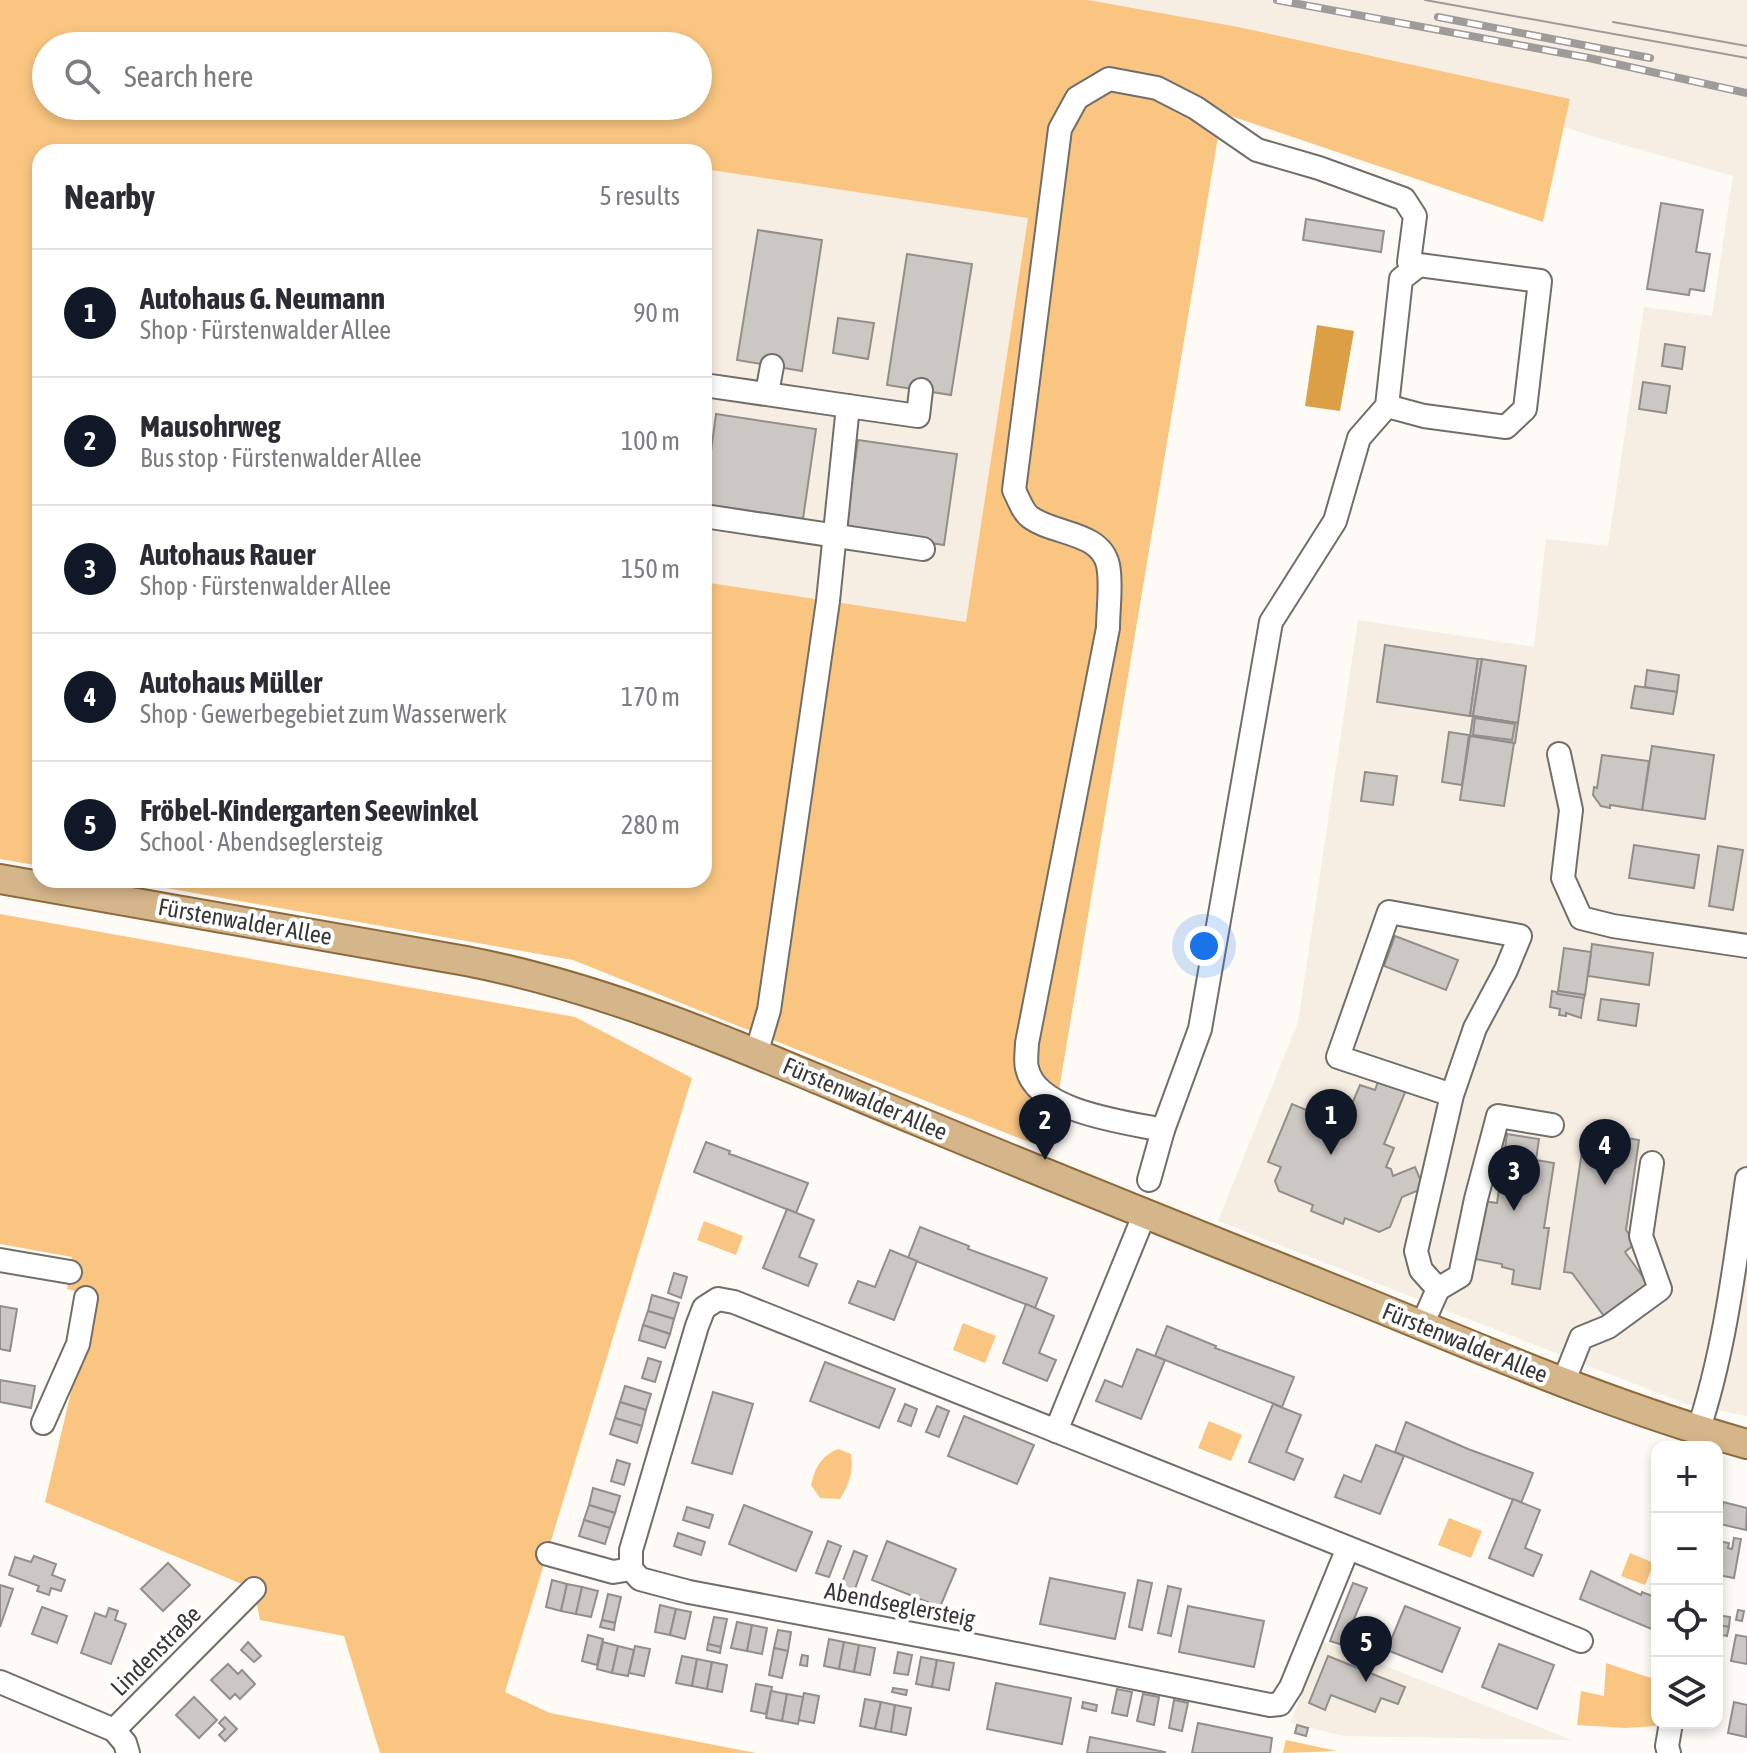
<!DOCTYPE html>
<meta charset="utf-8">
<style>
:root{--surface:#fff;--page:#f7f7f7;--text:#2b2b33;--muted:#7c7c81;--line:#e1e1e2;--accent:#111827}
body{margin:0;font-family:"Asap Condensed",sans-serif;background:var(--page);color:var(--text)}
.controls{position:absolute;right:24px;bottom:24px;display:grid;overflow:hidden;border-radius:16px;box-shadow:0 4px 12px #0003}
.controls button{width:72px;height:72px;display:grid;place-items:center;padding:0;border:0;border-bottom:2px solid var(--line);background:var(--surface);color:var(--text);font:40px sans-serif}
.you{position:absolute;left:1204px;top:946px;width:28px;height:28px;margin:-20px;border:6px solid #fff;border-radius:50%;background:#1a73e8;box-shadow:0 0 0 12px #1a73e833}
.badge{display:grid;place-items:center;width:52px;height:52px;border-radius:50%;background:var(--accent);color:#fff;font-size:26px;font-weight:700}
.pin{position:absolute;translate:-50% -66px;filter:drop-shadow(0 2px 4px #0008)}
.pin::after{content:'';position:absolute;top:42px;width:28px;height:24px;background:inherit;clip-path:polygon(0 0,100% 0,50% 100%)}
.list{margin:0;padding:0;list-style:none}
h2{display:flex;justify-content:space-between;align-items:center;height:104px;margin:0;padding:0 32px;font-size:34px}
h2 small{font-size:26px;font-weight:400;color:var(--muted)}
.list li{display:grid;grid-template-columns:52px 1fr auto;gap:24px;align-items:center;box-sizing:border-box;height:128px;padding:0 32px;border-top:2px solid var(--line)}
.list b{display:block;font-size:30px;white-space:nowrap}
.list p{margin:0;font-size:26px;white-space:nowrap;color:var(--muted)}
.list em{font-size:26px;font-style:normal;color:var(--muted)}
.icon{flex:none;width:44px;height:44px;fill:none;stroke:currentColor;stroke-width:2;stroke-linecap:round;stroke-linejoin:round}
.map{position:relative;flex:none;width:1747px;height:1753px;overflow:hidden}
.search{position:absolute;background:var(--surface);box-shadow:0 4px 12px #0003;left:32px;top:32px;width:680px;height:88px;display:flex;align-items:center;gap:20px;box-sizing:border-box;padding:0 28px;border-radius:44px;color:var(--muted);font-size:30px}
.panel{position:absolute;background:var(--surface);box-shadow:0 4px 12px #0003;left:32px;top:144px;width:680px;height:744px;border-radius:24px}
.map>svg:first-child{display:block}
</style>
<div class="map">
<svg width="1747" height="1753" viewBox="0 0 1747 1753">
<rect width="100%" height="100%" fill="#fefaf6"/>
<!-- built -->
<g fill="#f7eee3">
<path d="M1002,0H1747V1416L1686,1404L1218,1221L1298,1022L1358,620L1534,647L1546,539L1608,546L1644,307L1712,316L1733,176L1588,135L1439,83Z"/>
<path d="M704,169L1028,218L966,622L704,582Z"/>
<path d="M1323,1641L1572,1740L1343,1736L1290,1723Z"/>
</g>
<!-- green -->
<g fill="#f9c581" fill-rule="evenodd">
<path d="M0,0H1088L1238,27L1570,99L1543,222L1222,113L1049,1150L573,960L121,880H704V582L966,622L1028,218L704,169V152H593L562,147L560,152H40V866L0,859ZM46,46H698V106H46Z"/>
<path d="M0,914L575,1017L692,1078L505,1692L550,1713L756,1753H380L344,1636L260,1620L254,1589L45,1502L94,1295L67,1289L72,1257L0,1244Z"/>
<path d="M704,1221L743,1236L736,1255L697,1240Z"/>
<path d="M963,1323L996,1336L985,1363L953,1350Z"/>
<path d="M1209,1421L1242,1435L1231,1461L1198,1448Z"/>
<path d="M838,1449L851,1454C854,1472 849,1484 840,1499L820,1498L811,1485C815,1468 821,1456 838,1449Z"/>
<path d="M1449,1518L1482,1531L1471,1558L1438,1545Z"/>
<path d="M1630,1553L1654,1563L1645,1585L1621,1576Z"/>
<path d="M1606,1663L1657,1680V1726L1625,1728L1577,1725L1581,1691L1604,1696Z"/>
<path d="M1286,1740L1337,1751L1283,1753Z"/>
</g>
<!-- water -->
<path fill="#dc9f45" d="M1317,325L1354,331L1340,411L1305,406Z"/>
<!-- building -->
<g fill="#cbc7c2" stroke="#928f8b" stroke-width="2">
<path d="M1661,203L1703,210L1696,252L1710,254L1704,291L1690,289L1689,295L1647,289Z"/>
<path d="M1306,219L1384,231L1381,252L1303,240Z"/>
<path d="M758,230L822,240L802,371L737,360Z"/>
<path d="M907,254L972,264L951,395L887,385Z"/>
<path d="M838,318L874,323L868,359L833,353Z"/>
<path d="M1665,344L1685,347L1682,369L1662,366Z"/>
<path d="M1643,382L1670,386L1666,413L1639,409Z"/>
<path d="M716,414L816,429L803,519L704,504Z"/>
<path d="M858,440L957,454L944,545L845,530Z"/>
<path d="M1385,645L1478,659L1470,716L1377,702Z"/>
<path d="M1478,659H1482L1473,716H1470Z"/>
<path d="M1482,659L1526,666L1518,723L1473,716Z"/>
<path d="M1647,670L1679,675L1677,692L1645,687Z"/>
<path d="M1635,686L1677,692L1673,714L1631,708Z"/>
<path d="M1473,716L1518,723L1515,743L1470,736Z"/>
<path d="M1475,718L1515,724L1512,740L1473,735Z"/>
<path d="M1449,732L1469,735L1462,785L1442,782Z"/>
<path d="M1470,736L1514,743L1504,806L1460,800Z"/>
<path d="M1652,746L1714,755L1705,819L1642,810Z"/>
<path d="M1602,755L1649,761L1642,810L1610,805V808L1601,806L1593,795L1594,787L1597,788Z"/>
<path d="M1365,772L1397,776L1393,805L1361,801Z"/>
<path d="M1634,845L1699,855L1694,888L1629,878Z"/>
<path d="M1718,846L1743,850L1733,910L1709,906Z"/>
<path d="M1395,936L1458,960L1446,990L1384,966Z"/>
<path d="M1592,944L1653,953L1649,985L1588,976Z"/>
<path d="M1564,948L1591,952L1585,995L1558,991Z"/>
<path d="M1552,991L1584,998L1581,1018L1566,1013V1016L1559,1015L1560,1009L1550,1007Z"/>
<path d="M1558,991L1585,995L1584,998L1557,994Z"/>
<path d="M1601,999L1639,1004L1636,1026L1598,1020Z"/>
<path d="M1379,1079L1406,1090L1384,1144L1394,1148L1386,1167L1391,1169L1393,1176L1415,1167L1424,1188L1402,1197L1390,1227L1379,1232L1345,1218L1343,1224L1311,1211L1313,1205L1279,1191L1275,1181L1281,1167L1268,1162L1292,1104L1343,1125L1360,1085L1375,1090Z"/>
<path d="M1585,1131L1639,1140L1626,1230L1636,1243L1625,1252L1648,1284L1604,1316L1572,1273L1564,1272Z"/>
<path d="M1507,1134L1539,1139L1536,1160L1554,1163L1544,1228H1549L1540,1289L1512,1284L1514,1270L1502,1267V1264L1475,1259L1483,1201L1497,1203Z"/>
<path d="M706,1142L730,1151L729,1154L733,1155L808,1183L796,1213L694,1172Z"/>
<path d="M787,1209L814,1220L799,1257L817,1264L808,1286L763,1268Z"/>
<path d="M920,1227L969,1246L968,1249L1047,1278L1035,1308L908,1258Z"/>
<path d="M890,1250L917,1261L894,1320L849,1303L858,1281L875,1287Z"/>
<path d="M674,1273L687,1277L681,1298L668,1293Z"/>
<path d="M652,1295L679,1303L674,1319L648,1311Z"/>
<path d="M1026,1304L1054,1316L1039,1353L1056,1360L1047,1381L1003,1363Z"/>
<path d="M0,1306L17,1309L10,1351L0,1349Z"/>
<path d="M648,1311L674,1319L670,1334L643,1325Z"/>
<path d="M643,1325L670,1334L665,1348L639,1340Z"/>
<path d="M1167,1326L1216,1346L1215,1348L1294,1377L1282,1407L1155,1356Z"/>
<path d="M1137,1349L1165,1360L1141,1419L1096,1401L1105,1380L1122,1387Z"/>
<path d="M648,1358L661,1362L655,1382L642,1378Z"/>
<path d="M825,1362L895,1389L879,1428L810,1401Z"/>
<path d="M0,1380L35,1386L31,1408L0,1402Z"/>
<path d="M625,1386L651,1394L646,1410L620,1402Z"/>
<path d="M713,1392L753,1404L732,1474L692,1463Z"/>
<path d="M620,1402L646,1410L642,1426L615,1418Z"/>
<path d="M905,1404L917,1409L911,1426L898,1421Z"/>
<path d="M1273,1404L1301,1415L1286,1452L1303,1459L1294,1480L1249,1462Z"/>
<path d="M937,1406L949,1411L939,1437L926,1432Z"/>
<path d="M964,1416L1034,1445L1017,1484L948,1456Z"/>
<path d="M615,1418L642,1426L637,1443L610,1434Z"/>
<path d="M1406,1422L1468,1449L1533,1473L1521,1503L1395,1452Z"/>
<path d="M1376,1445L1404,1456L1380,1514L1335,1497L1344,1475L1361,1482Z"/>
<path d="M617,1460L630,1464L624,1485L611,1481Z"/>
<path d="M593,1488L620,1496L615,1513L589,1505Z"/>
<path d="M1513,1499L1540,1510L1525,1548L1542,1555L1533,1576L1489,1558Z"/>
<path d="M1723,1502L1747,1508L1746,1530L1720,1524Z"/>
<path d="M589,1505L615,1513L610,1528L584,1520Z"/>
<path d="M744,1505L812,1532L796,1571L729,1544Z"/>
<path d="M687,1507L713,1515L709,1528L683,1520Z"/>
<path d="M584,1520L610,1528L605,1544L579,1536Z"/>
<path d="M678,1533L705,1542L701,1555L674,1546Z"/>
<path d="M1734,1538L1741,1539L1734,1578L1717,1575V1541L1729,1543L1728,1548L1732,1549Z"/>
<path d="M828,1541L841,1546L829,1577L816,1573Z"/>
<path d="M887,1541L956,1569L940,1607L872,1580Z"/>
<path d="M854,1551L867,1556L852,1597L839,1591Z"/>
<path d="M34,1556L56,1564L52,1575L65,1580L61,1591L51,1588L49,1595L37,1591L39,1586L9,1575L15,1557L31,1562Z"/>
<path d="M168,1563L190,1585L163,1611L141,1589Z"/>
<path d="M1591,1571L1641,1595L1642,1592L1657,1598V1624L1654,1630L1580,1599Z"/>
<path d="M1050,1578L1125,1593L1115,1639L1040,1624Z"/>
<path d="M552,1580L567,1584L561,1611L546,1607Z"/>
<path d="M1138,1580L1152,1583L1142,1630L1129,1627Z"/>
<path d="M1353,1583L1367,1588L1343,1645L1330,1641Z"/>
<path d="M567,1584L582,1587L576,1614L561,1611Z"/>
<path d="M0,1585L13,1589L0,1627Z"/>
<path d="M1168,1586L1181,1589L1171,1636L1158,1633Z"/>
<path d="M582,1587L598,1591L591,1617L576,1614Z"/>
<path d="M608,1594L621,1597L615,1623L602,1620Z"/>
<path d="M660,1605L676,1609L670,1635L655,1632Z"/>
<path d="M1188,1606L1264,1621L1254,1667L1179,1652Z"/>
<path d="M1405,1606L1460,1628L1442,1672L1387,1650Z"/>
<path d="M42,1607L67,1616L57,1643L32,1634Z"/>
<path d="M109,1608L118,1611L115,1620L126,1624L111,1664L81,1653L95,1613L106,1617Z"/>
<path d="M676,1609L691,1612L685,1639L670,1635Z"/>
<path d="M1738,1610L1744,1611L1742,1621L1736,1620Z"/>
<path d="M1717,1615L1730,1617L1729,1627L1717,1625Z"/>
<path d="M714,1617L727,1619L721,1647L708,1644Z"/>
<path d="M602,1620L615,1623L614,1630L600,1627Z"/>
<path d="M737,1622L752,1625L747,1651L731,1648Z"/>
<path d="M752,1625L767,1628L762,1654L747,1651Z"/>
<path d="M1717,1625L1729,1627L1727,1636L1717,1634Z"/>
<path d="M778,1630L791,1632L788,1651L774,1648Z"/>
<path d="M588,1635L603,1639L597,1665L582,1661Z"/>
<path d="M1736,1635L1747,1637V1664L1731,1661Z"/>
<path d="M829,1639L844,1642L839,1669L824,1666Z"/>
<path d="M248,1642L261,1656L254,1662L241,1650Z"/>
<path d="M603,1642L618,1646L612,1673L597,1669Z"/>
<path d="M844,1642L859,1645L854,1672L839,1669Z"/>
<path d="M708,1644L721,1647L720,1653L707,1650Z"/>
<path d="M1499,1644L1554,1665L1537,1709L1482,1687Z"/>
<path d="M859,1645L875,1648L870,1675L854,1672Z"/>
<path d="M618,1646L634,1650L628,1676L612,1673Z"/>
<path d="M635,1646L650,1649L644,1676L629,1673Z"/>
<path d="M774,1648L788,1651L782,1678L769,1675Z"/>
<path d="M898,1652L912,1655L908,1675L894,1673Z"/>
<path d="M802,1655L808,1656L807,1666L800,1665Z"/>
<path d="M682,1656L697,1659L692,1686L676,1683Z"/>
<path d="M1328,1656L1405,1687L1398,1704L1381,1698L1375,1712L1331,1695L1325,1710L1309,1703Z"/>
<path d="M921,1657L937,1660L932,1687L916,1684Z"/>
<path d="M697,1659L712,1662L707,1689L692,1686Z"/>
<path d="M937,1660L954,1663L949,1690L932,1687Z"/>
<path d="M712,1662L727,1665L722,1692L707,1689Z"/>
<path d="M228,1664L238,1674L242,1670L255,1684L240,1699L235,1694L230,1699L211,1680Z"/>
<path d="M996,1683L1071,1698L1062,1744L987,1729Z"/>
<path d="M756,1684L772,1687L766,1714L751,1711Z"/>
<path d="M893,1688L907,1690L906,1695L892,1692Z"/>
<path d="M1117,1689L1132,1692L1127,1716L1112,1713Z"/>
<path d="M771,1691L787,1694L782,1721L766,1718Z"/>
<path d="M804,1693L819,1696L814,1723L798,1720Z"/>
<path d="M787,1694L803,1697L798,1724L782,1721Z"/>
<path d="M1143,1694L1159,1697L1154,1725L1137,1721Z"/>
<path d="M194,1697L217,1720L199,1738L176,1715Z"/>
<path d="M865,1699L881,1702L875,1729L860,1726Z"/>
<path d="M1174,1700L1188,1703L1182,1731L1169,1728Z"/>
<path d="M881,1702L895,1705L891,1732L875,1729Z"/>
<path d="M1083,1702L1097,1705L1096,1711L1082,1708Z"/>
<path d="M1734,1702L1747,1705L1746,1737L1728,1733Z"/>
<path d="M895,1705L911,1708L906,1735L891,1732Z"/>
<path d="M225,1717L237,1729L225,1741L219,1735L225,1729L219,1723Z"/>
<path d="M1198,1723L1272,1738L1270,1753H1192Z"/>
<path d="M1297,1725L1308,1728L1306,1736L1295,1733Z"/>
<path d="M1090,1737L1165,1752V1753H1087Z"/>
</g>
<g fill="none" stroke-linecap="round" stroke-linejoin="round">
<!-- minor casing -->
<g stroke="#716e6a" stroke-width="26">
<g id="minor">
<path d="M704,385L848,406"/>
<path d="M767,393L772,366"/>
<path d="M704,516L923,549"/>
<path d="M1559,754L1571,810L1563,878L1581,918L1613,926L1747,946"/>
<path d="M756,1054L769,1010L828,601L848,406L918,416L921,390"/>
<path d="M1163,1130C1125,1122 1036,1112 1027,1068C1025,1061 1027,1050 1027,1043L1108,628C1108,608 1112,584 1108,565C1100,531 1054,535 1030,517C1023,512 1018,498 1014,490L1060,129L1077,98L1109,79L1157,88L1196,108L1257,150L1319,168L1404,199L1415,216L1409,262L1412,270"/>
<path d="M1149,1180L1163,1130L1200,1029L1271,622L1335,521L1359,438L1387,406L1424,416L1506,427L1525,409L1540,281L1419,265L1401,279L1387,406"/>
<path d="M0,1260L70,1272"/>
<path d="M1438,1289L1460,1276L1476,1199L1498,1116L1552,1125"/>
<path d="M1422,1325L1438,1289L1421,1270L1416,1251L1452,1095L1338,1057L1389,912L1520,936L1506,970L1475,1028L1452,1095"/>
<path d="M1563,1383L1581,1338L1608,1327L1660,1289L1641,1236L1652,1163"/>
<path d="M43,1423L78,1344L86,1298"/>
<path d="M1056,1431L1145,1213"/>
<path d="M1698,1431C1725,1350 1735,1263 1747,1179"/>
<path d="M1348,1548L1291,1687L1280,1704L1270,1705L971,1645L689,1592L640,1579L631,1569V1550L697,1326L704,1308L718,1299L734,1302L1581,1641"/>
<path d="M548,1554L613,1572L631,1569"/>
<path d="M0,1682L114,1730L125,1743L128,1753"/>
<path d="M114,1730L254,1589"/>
<path d="M1669,1753L1667,1746L1671,1723"/>
</g>
</g>
<!-- major casing -->
<g stroke="#8c6a3b" stroke-width="32">
<path id="major" d="M0,879L466,961C622,991 768,1059 913,1119C1062,1181 1211,1240 1360,1300C1488,1352 1614,1407 1747,1444"/>
</g>
<!-- minor -->
<use href="#minor" stroke="#fff" stroke-width="22"/>
<!-- major -->
<use href="#major" stroke="#d5b68b" stroke-width="28"/>
<!-- tram -->
<g stroke="#9e9b98" stroke-width="2">
<path d="M1425,0L1747,58"/>
<path d="M1613,22L1747,46"/>
</g>
<!-- rail casing -->
<g stroke="#9e9b98" stroke-width="8">
<g id="rail">
<path d="M1277,0L1589,58L1747,93"/>
<path d="M1438,17L1650,58"/>
</g>
</g>
<!-- rail -->
<use href="#rail" stroke="#fff" stroke-width="5" stroke-dasharray="15" stroke-linecap="butt"/>
</g>
<g text-anchor="middle" stroke-width="8" stroke-linejoin="round" paint-order="stroke">
<!-- street labels -->
<g font-size="24" fill="#383735" stroke="#fff">
<text transform="translate(245 922) rotate(10)" y="8">Fürstenwalder Allee</text>
<text transform="translate(865 1099) rotate(23)" y="8">Fürstenwalder Allee</text>
<text transform="translate(1465 1343) rotate(22)" y="8">Fürstenwalder Allee</text>
<text transform="translate(900 1605) rotate(11)" y="8">Abendseglersteig</text>
<text transform="translate(156 1651) rotate(-45)" y="8">Lindenstraße</text>
</g>
</g>
</svg>
<div class="controls">
<button>+</button>
<button>−</button>
<button><svg class="icon" aria-label="locate" viewBox="0 0 24 24"><circle cx="12" cy="12" r="6"/><path d="M12 2v4M12 18v4M2 12h4M18 12h4"/></svg></button>
<button><svg class="icon" aria-label="layers" viewBox="0 0 24 24"><path d="M12 4l9 5-9 5-9-5zM3 14l9 5 9-5"/></svg></button>
</div>
<div class="you"></div>
<div class="pin badge" style="left:1331px;top:1155px">1</div>
<div class="pin badge" style="left:1045px;top:1160px">2</div>
<div class="pin badge" style="left:1514px;top:1211px">3</div>
<div class="pin badge" style="left:1605px;top:1185px">4</div>
<div class="pin badge" style="left:1366px;top:1682px">5</div>
<div class="search"><svg class="icon" aria-label="search" viewBox="0 0 24 24"><circle cx="10" cy="10" r="6"/><path d="M15 15l6 6"/></svg>Search here</div>
<section class="panel">
<h2>Nearby<small>5 results</small></h2>
<ul class="list">
<li><span class="badge">1</span><div><b>Autohaus G. Neumann</b><p>Shop · Fürstenwalder Allee</p></div><em>90 m</em></li>
<li><span class="badge">2</span><div><b>Mausohrweg</b><p>Bus stop · Fürstenwalder Allee</p></div><em>100 m</em></li>
<li><span class="badge">3</span><div><b>Autohaus Rauer</b><p>Shop · Fürstenwalder Allee</p></div><em>150 m</em></li>
<li><span class="badge">4</span><div><b>Autohaus Müller</b><p>Shop · Gewerbegebiet zum Wasserwerk</p></div><em>170 m</em></li>
<li><span class="badge">5</span><div><b>Fröbel-Kindergarten Seewinkel</b><p>School · Abendseglersteig</p></div><em>280 m</em></li>
</ul>
</section>
</div>
